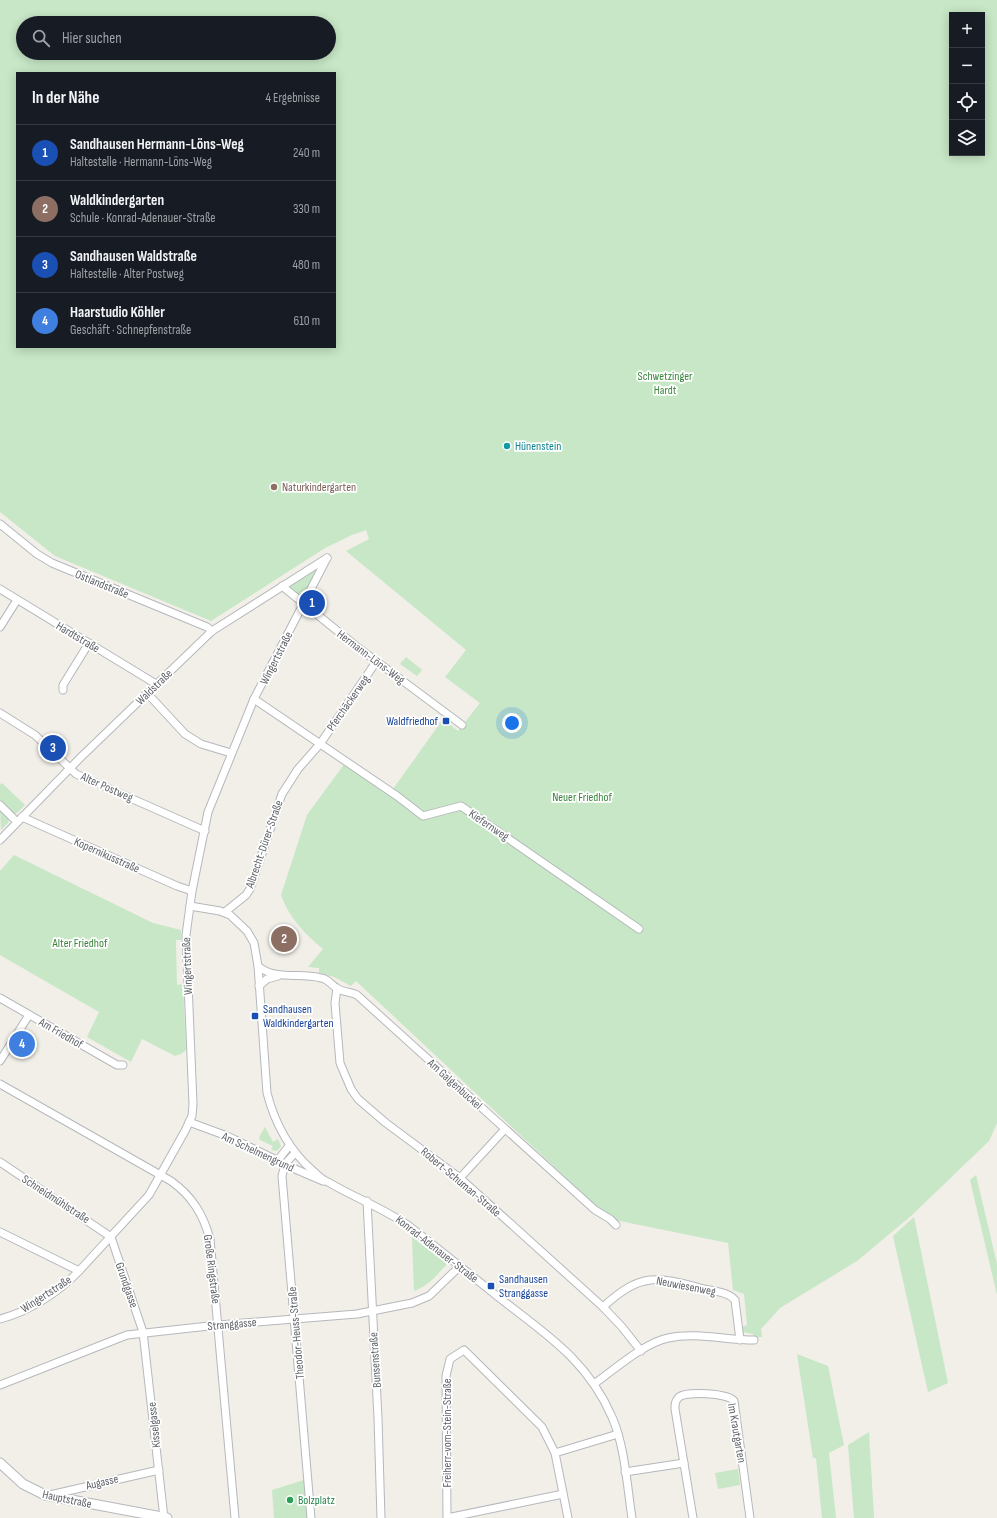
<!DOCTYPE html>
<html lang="de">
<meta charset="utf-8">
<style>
:root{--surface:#171b24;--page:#242831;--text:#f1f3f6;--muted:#9ea1a6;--line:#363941;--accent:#e4423b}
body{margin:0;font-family:"Sofia Sans Condensed",sans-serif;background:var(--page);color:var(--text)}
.controls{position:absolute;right:12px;top:12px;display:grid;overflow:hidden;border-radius:0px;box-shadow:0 2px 10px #0003}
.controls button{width:36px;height:36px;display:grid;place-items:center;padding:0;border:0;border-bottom:1px solid var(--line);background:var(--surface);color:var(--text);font:20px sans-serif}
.you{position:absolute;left:512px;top:723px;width:14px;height:14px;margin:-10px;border:3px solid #fff;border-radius:50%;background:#1a73e8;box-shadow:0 0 0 6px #1a73e833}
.badge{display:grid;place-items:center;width:26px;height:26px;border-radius:50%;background:var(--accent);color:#fff;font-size:13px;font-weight:700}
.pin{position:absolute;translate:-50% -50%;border:2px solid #fff;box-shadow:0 1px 4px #0006}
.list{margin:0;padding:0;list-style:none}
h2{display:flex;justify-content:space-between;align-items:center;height:52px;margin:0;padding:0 16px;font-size:17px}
h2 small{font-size:13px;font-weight:400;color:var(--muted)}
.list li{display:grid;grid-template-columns:26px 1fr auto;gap:12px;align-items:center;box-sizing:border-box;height:56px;padding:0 16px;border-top:1px solid var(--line)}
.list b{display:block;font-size:15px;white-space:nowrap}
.list p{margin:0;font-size:13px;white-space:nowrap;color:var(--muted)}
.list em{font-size:13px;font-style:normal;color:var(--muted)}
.icon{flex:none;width:22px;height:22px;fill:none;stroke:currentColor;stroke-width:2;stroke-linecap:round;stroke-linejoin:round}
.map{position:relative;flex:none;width:997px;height:1518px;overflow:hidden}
.search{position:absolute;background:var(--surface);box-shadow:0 2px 10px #0003;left:16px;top:16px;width:320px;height:44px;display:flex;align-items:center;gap:10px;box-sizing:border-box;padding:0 14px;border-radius:22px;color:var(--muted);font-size:15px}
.panel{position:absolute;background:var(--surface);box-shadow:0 2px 10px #0003;left:16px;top:72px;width:320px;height:276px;border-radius:0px}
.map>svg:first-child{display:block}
</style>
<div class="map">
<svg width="997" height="1518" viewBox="0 0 997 1518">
<rect width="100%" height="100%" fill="#f1efe8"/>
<!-- green -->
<g fill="#c7e7c6" fill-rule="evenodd">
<path d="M0,0H997V1123L989,1141L911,1216L857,1261L780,1308L761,1329L762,1337L754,1338L753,1334L743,1332L742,1327L747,1325L744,1294L733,1290L728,1243L610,1219L356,981L351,986L334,977L319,973V968L308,967L323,949C305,934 289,918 281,895L307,815L345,763L391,792L443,719L458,731L480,703L445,677L466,650L346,551L369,539L366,530L352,535L325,548L211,621L55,556L0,512ZM952,15H982V153H952ZM23,23H329V53H23ZM17,73H335V347H17Z"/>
<path d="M321,565L305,595L300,596L290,588V584Z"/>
<path d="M406,657L422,670L417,676L400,664Z"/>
<path d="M2,783L25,805L17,813L14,814L0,800V785Z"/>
<path d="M0,810L9,819L8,823L1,830Z"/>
<path d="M14,855L153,923L181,930V940H176L177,985L183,984L186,1050L181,1054L175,1056L142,1039L131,1062L87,1037L99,1012L0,955V871Z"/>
<path d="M265,1127L273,1142L278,1139L281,1146L277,1151L271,1150L273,1146L260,1140L259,1137Z"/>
<path d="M976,1175L997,1264V1295L970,1180Z"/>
<path d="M914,1217L948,1383L928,1392L893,1236Z"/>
<path d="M412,1237L447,1264C437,1275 428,1286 414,1291Z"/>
<path d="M797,1354L828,1366L844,1445L829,1453L836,1518H822L816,1458H813Z"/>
<path d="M869,1432L874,1518H854L848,1445Z"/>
<path d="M738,1469L740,1485L718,1489L715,1473Z"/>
<path d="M304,1480L307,1518H274L272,1490Z"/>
</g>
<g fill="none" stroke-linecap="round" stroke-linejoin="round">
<!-- minor casing -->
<g stroke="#b5b8bc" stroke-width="9">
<g id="minor">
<path d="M0,524L37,554L52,563L207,627L212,631"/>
<path d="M282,586L356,646L462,725"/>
<path d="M0,589L156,684"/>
<path d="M0,627L17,600"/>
<path d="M63,690V685L89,643"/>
<path d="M147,693L185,734L201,744L231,753"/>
<path d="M254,699L397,796L423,816L461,806L639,929"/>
<path d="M0,713L35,735L76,774L205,831"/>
<path d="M0,805L17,822"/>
<path d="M22,817L177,886L192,891"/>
<path d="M0,840L81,757L212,631L327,558"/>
<path d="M190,906L220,911L230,915L247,931L254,943L258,966L267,1093C275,1124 289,1150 313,1171C318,1175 322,1180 328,1182C355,1198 383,1208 409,1226C439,1249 468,1273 497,1296C544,1333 587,1359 612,1417C625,1446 627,1486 632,1518"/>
<path d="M225,912L246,895L250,889L282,794L298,769L320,744L376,662"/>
<path d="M258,966C275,981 301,972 321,978C328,979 331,984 336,988C342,992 351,992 357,995L595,1210L610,1219L616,1225"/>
<path d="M259,986L267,979L278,976"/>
<path d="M337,988L335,1003L340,1063L351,1089L358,1099L386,1123L460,1178L603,1307L622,1327L641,1351"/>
<path d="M0,998L117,1065H123"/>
<path d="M0,1061L29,1015"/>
<path d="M0,1084L171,1181C192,1196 203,1214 210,1239L235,1518"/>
<path d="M189,1122L227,1136L295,1169L323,1181"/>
<path d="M295,1153L285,1164L282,1176L311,1518"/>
<path d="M278,1160L289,1146"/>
<path d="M0,1162L111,1237L143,1332L164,1518"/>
<path d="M460,1178L505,1129"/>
<path d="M367,1201L378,1418L381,1518"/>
<path d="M0,1232L79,1271"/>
<path d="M603,1307C641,1272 657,1276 704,1289C714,1291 728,1292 735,1300L740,1340"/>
<path d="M0,1319C28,1312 59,1292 79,1271L149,1195L185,1131L192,1116L193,1104L186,935L192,891L208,812L254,699L327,558"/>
<path d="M594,1384C615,1369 644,1343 668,1338C696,1332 726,1340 754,1340"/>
<path d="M0,1385L127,1335L218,1325L357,1314L412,1303L429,1296L459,1267"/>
<path d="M555,1453L568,1518"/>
<path d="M625,1472L684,1463"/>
<path d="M563,1494L447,1518L446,1376L450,1359L464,1350L542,1427L555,1453L618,1434"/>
<path d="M50,1495L159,1470"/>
<path d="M693,1518L675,1409C675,1404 675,1401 679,1397C686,1391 728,1393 734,1401L750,1518"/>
</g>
</g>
<!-- tertiary casing -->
<g stroke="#b5b8bc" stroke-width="11">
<path id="tertiary" d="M0,1463L23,1484L45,1495L167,1518"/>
</g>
<!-- minor -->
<use href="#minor" stroke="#fff" stroke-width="7"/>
<!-- tertiary -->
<use href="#tertiary" stroke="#fff" stroke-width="9"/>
</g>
<!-- markers -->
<circle fill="#0f9aa8" stroke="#fff" stroke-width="1.5" cx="507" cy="446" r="4"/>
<circle fill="#8d6e63" stroke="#fff" stroke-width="1.5" cx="274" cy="487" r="4"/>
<g fill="#1a4fb4" stroke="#fff" stroke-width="1.5">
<rect x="442" y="717" width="8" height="8" rx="2"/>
<rect x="251" y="1012" width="8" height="8" rx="2"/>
<rect x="487" y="1282" width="8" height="8" rx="2"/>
</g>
<circle fill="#2e9e5b" stroke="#fff" stroke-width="1.5" cx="290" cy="1500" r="4"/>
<g text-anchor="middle" stroke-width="3.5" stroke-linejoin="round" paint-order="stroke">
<!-- park labels -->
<g font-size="12" fill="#39853a" stroke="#fff">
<text x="665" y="380">Schwetzinger<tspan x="665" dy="14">Hardt</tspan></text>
<text x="582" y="801">Neuer Friedhof</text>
<text x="80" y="947">Alter Friedhof</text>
</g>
<!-- culture labels -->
<g font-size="12" fill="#0d838f" stroke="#fff" text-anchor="start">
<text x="515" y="450">Hünenstein</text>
</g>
<!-- education labels -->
<g font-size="12" fill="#785e54" stroke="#fff" text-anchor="start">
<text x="282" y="491">Naturkindergarten</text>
</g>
<!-- street labels -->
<g font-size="12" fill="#5f6368" stroke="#fff">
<text transform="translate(102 584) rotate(22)" y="4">Ostlandstraße</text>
<text transform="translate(78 637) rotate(31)" y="4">Hardtstraße</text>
<text transform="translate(371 657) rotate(37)" y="4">Hermann-Löns-Weg</text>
<text transform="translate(276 658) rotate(-63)" y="4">Wingertstraße</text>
<text transform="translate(154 687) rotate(-44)" y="4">Waldstraße</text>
<text transform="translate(348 703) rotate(-55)" y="4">Pferchäckerweg</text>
<text transform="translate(107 787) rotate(24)" y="4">Alter Postweg</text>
<text transform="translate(489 825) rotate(34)" y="4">Kiefernweg</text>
<text transform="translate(264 844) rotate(-71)" y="4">Albrecht-Dürer-Straße</text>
<text transform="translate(107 855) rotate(24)" y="4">Kopernikusstraße</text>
<text transform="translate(187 966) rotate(-92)" y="4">Wingertstraße</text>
<text transform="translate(61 1033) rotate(30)" y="4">Am Friedhof</text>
<text transform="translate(455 1084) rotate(42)" y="4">Am Galgenbuckel</text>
<text transform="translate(258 1152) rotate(25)" y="4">Am Schelmengrund</text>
<text transform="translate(461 1182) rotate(40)" y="4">Robert-Schuman-Straße</text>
<text transform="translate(56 1199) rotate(33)" y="4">Schneidmühlstraße</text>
<text transform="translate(437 1249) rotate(38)" y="4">Konrad-Adenauer-Straße</text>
<text transform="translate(212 1269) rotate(83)" y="4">Große Ringstraße</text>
<text transform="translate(127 1285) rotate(71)" y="4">Grundgasse</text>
<text transform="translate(686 1286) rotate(11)" y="4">Neuwiesenweg</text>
<text transform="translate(46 1294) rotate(-33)" y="4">Wingertstraße</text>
<text transform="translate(232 1324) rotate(-5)" y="4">Stranggasse</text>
<text transform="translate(296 1333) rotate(-95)" y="4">Theodor-Heuss-Straße</text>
<text transform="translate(375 1360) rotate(-94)" y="4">Bunsenstraße</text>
<text transform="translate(154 1425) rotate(-96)" y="4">Kisselgasse</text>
<text transform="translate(447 1433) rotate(-90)" y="4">Freiherr-vom-Stein-Straße</text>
<text transform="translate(737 1433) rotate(80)" y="4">Im Krautgarten</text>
<text transform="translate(102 1482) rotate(-13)" y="4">Augasse</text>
<text transform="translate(67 1499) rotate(12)" y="4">Hauptstraße</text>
</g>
<!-- transit labels -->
<g font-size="12" fill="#164399" stroke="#fff" text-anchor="start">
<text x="438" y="725" text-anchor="end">Waldfriedhof</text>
<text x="263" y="1013">Sandhausen<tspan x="263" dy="14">Waldkindergarten</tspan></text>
<text x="499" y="1283">Sandhausen<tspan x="499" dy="14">Stranggasse</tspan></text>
</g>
<!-- leisure labels -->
<g font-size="12" fill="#27864d" stroke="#fff" text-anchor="start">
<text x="298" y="1504">Bolzplatz</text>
</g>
</g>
</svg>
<div class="controls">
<button>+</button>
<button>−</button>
<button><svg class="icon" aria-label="locate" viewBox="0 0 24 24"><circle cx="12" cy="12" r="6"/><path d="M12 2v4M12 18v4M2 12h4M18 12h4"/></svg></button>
<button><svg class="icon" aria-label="layers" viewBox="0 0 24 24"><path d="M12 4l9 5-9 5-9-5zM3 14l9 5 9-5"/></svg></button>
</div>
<div class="you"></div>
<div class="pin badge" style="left:312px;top:603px;background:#1a4fb4">1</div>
<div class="pin badge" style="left:284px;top:939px;background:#8d6e63">2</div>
<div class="pin badge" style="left:53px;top:748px;background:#1a4fb4">3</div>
<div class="pin badge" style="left:22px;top:1044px;background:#3f7fe0">4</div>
<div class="search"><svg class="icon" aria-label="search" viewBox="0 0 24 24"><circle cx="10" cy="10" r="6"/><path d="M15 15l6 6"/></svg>Hier suchen</div>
<section class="panel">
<h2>In der Nähe<small>4 Ergebnisse</small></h2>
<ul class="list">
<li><span class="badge" style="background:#1a4fb4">1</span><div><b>Sandhausen Hermann-Löns-Weg</b><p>Haltestelle · Hermann-Löns-Weg</p></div><em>240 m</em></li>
<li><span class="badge" style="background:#8d6e63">2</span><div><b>Waldkindergarten</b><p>Schule · Konrad-Adenauer-Straße</p></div><em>330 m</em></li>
<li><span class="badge" style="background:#1a4fb4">3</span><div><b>Sandhausen Waldstraße</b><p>Haltestelle · Alter Postweg</p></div><em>480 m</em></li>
<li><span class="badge" style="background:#3f7fe0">4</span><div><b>Haarstudio Köhler</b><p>Geschäft · Schnepfenstraße</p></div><em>610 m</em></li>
</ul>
</section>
</div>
